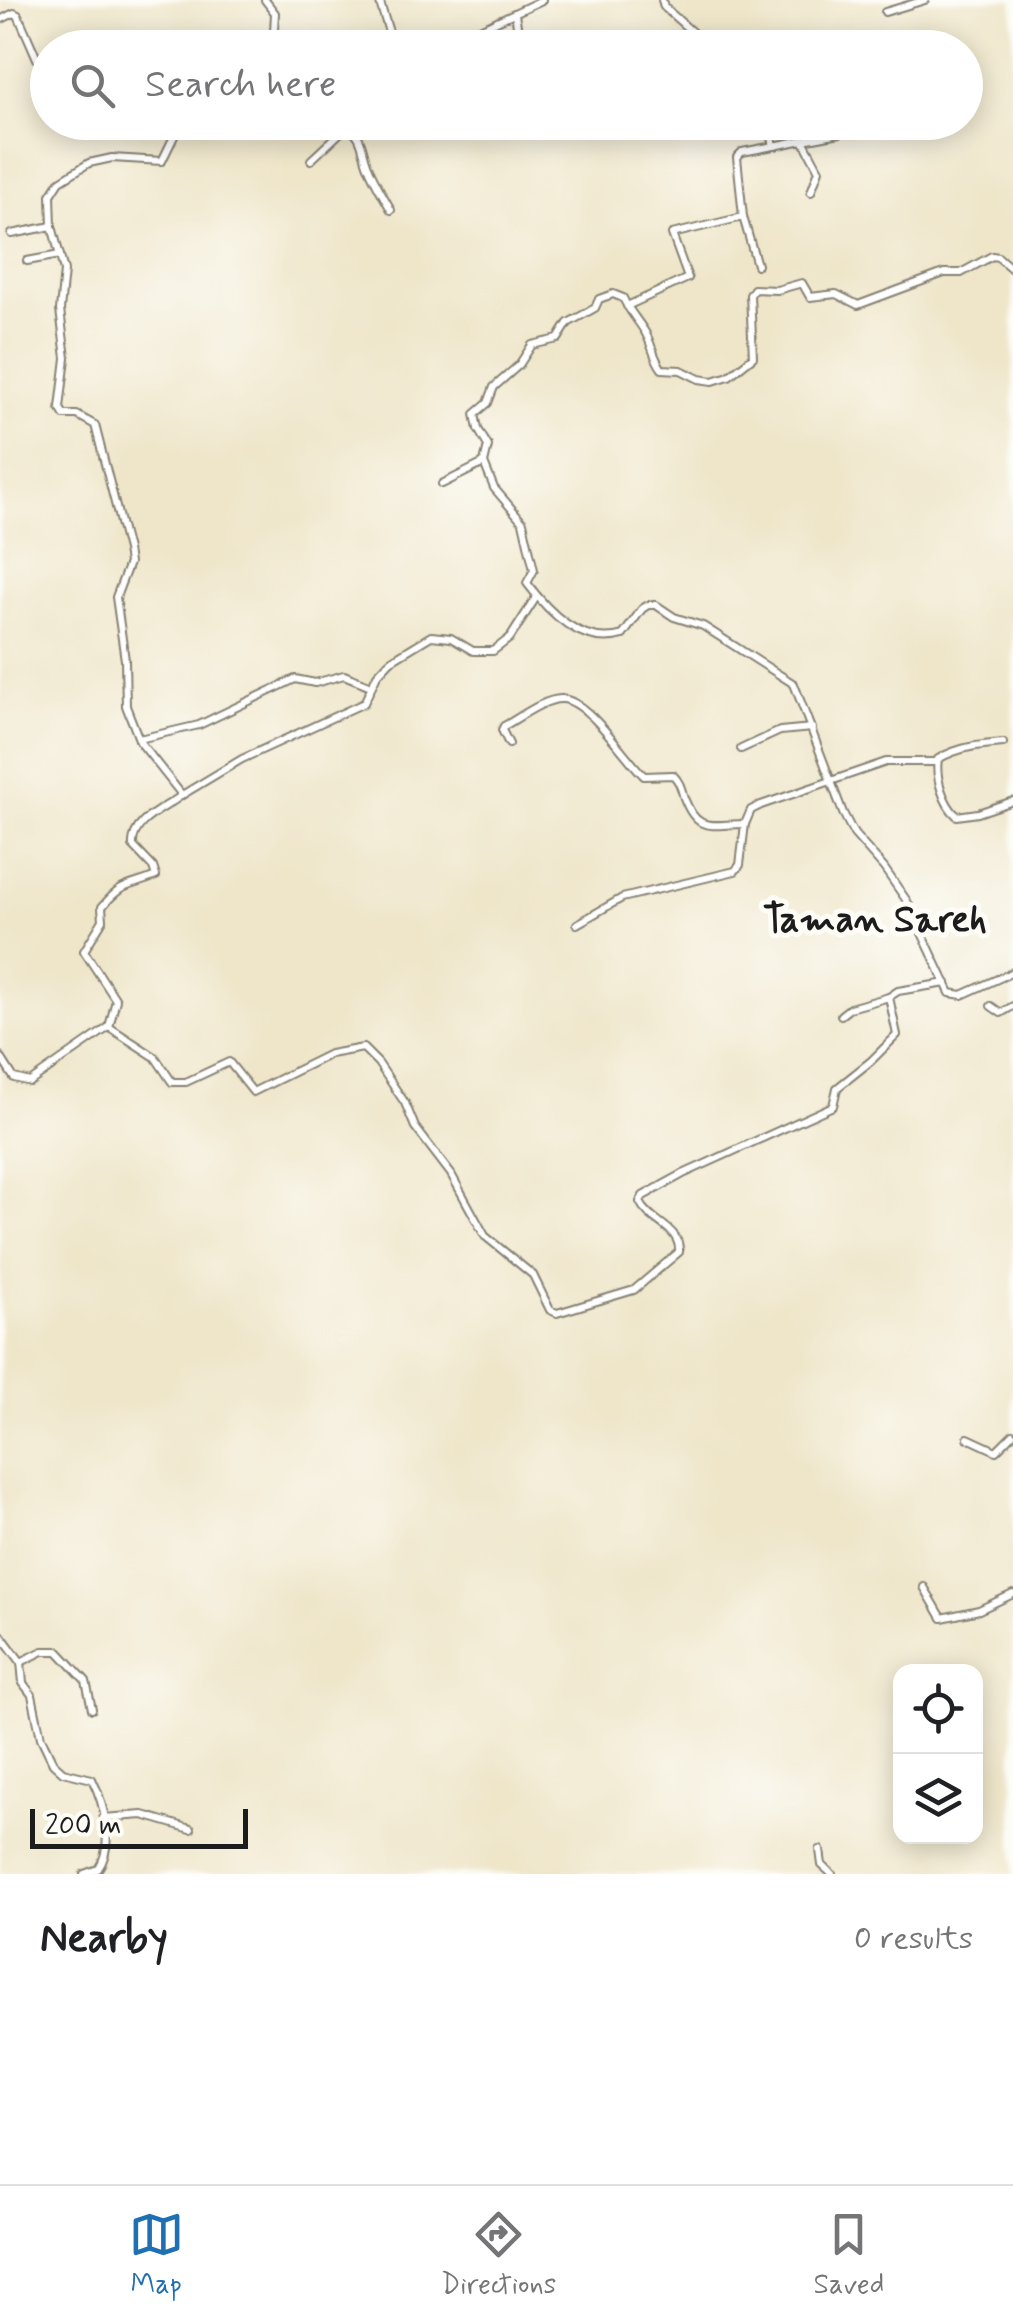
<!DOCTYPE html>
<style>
:root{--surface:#fff;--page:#f2f2f2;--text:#202124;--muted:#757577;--line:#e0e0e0;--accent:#1f6fb2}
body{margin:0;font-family:Mynerve,sans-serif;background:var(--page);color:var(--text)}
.controls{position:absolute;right:30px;bottom:30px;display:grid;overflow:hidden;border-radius:20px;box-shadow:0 5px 25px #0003}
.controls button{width:90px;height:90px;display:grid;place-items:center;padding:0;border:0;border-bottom:2px solid var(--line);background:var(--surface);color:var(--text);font:50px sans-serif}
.scale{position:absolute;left:30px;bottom:25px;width:218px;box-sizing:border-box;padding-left:10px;border:5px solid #1c1c1c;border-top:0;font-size:28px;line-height:35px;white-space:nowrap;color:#1c1c1c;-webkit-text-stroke:8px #fdfcf7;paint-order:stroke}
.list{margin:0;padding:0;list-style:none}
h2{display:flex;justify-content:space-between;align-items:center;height:130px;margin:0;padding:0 40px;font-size:42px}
h2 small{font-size:32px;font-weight:400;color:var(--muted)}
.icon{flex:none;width:55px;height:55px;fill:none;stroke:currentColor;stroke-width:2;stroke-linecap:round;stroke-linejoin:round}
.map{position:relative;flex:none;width:1013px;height:1874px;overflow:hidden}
.search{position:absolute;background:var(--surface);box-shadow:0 5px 25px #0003;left:30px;right:30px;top:30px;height:110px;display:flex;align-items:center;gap:25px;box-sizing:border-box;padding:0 35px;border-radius:55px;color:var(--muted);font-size:38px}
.sheet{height:310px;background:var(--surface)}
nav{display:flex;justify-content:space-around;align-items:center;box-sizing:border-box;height:140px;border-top:2px solid var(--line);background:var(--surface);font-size:28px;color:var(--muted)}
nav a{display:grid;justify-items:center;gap:5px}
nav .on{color:var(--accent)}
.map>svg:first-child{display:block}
</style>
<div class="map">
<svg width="1013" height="1874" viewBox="0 0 1013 1874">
<rect width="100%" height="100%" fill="#fdfcf7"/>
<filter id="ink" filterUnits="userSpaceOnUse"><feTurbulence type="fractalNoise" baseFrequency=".01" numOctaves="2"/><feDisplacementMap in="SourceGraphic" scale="20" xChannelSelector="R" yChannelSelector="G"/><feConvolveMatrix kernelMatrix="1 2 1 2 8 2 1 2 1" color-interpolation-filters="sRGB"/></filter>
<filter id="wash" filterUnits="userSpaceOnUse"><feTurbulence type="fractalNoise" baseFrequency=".0048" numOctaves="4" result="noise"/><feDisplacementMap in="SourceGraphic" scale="40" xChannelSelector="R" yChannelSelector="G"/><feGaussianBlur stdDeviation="2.25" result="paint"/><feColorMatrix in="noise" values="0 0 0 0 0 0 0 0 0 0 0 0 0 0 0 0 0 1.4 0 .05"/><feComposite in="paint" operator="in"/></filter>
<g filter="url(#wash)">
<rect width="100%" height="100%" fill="#efe6ca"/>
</g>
<g filter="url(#ink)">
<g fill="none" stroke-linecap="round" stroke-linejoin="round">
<!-- minor casing -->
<g stroke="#868173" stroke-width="10">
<g id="minor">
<path d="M265,0L275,13L273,48"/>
<path d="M379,0L394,48"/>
<path d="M662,0L664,7L701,40L739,48"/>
<path d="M885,12L925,0"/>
<path d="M515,14L521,48"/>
<path d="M0,20L14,13L18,15L48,84"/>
<path d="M825,38L829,48"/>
<path d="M439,48L542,0"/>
<path d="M410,122L411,126"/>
<path d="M345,125C364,135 361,149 368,166C374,181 383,195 391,210"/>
<path d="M803,140L840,133L850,122"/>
<path d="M774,146L803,140L819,170L811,192"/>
<path d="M311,160L341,132L345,124"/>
<path d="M743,217L757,265"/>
<path d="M12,234L52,226"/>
<path d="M27,261L60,255"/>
<path d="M1013,270L998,257L992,256L961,273H944L858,305L836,294L810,297L802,283L777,290L754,289L750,295L753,357L729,376L713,381L699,379L681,370L662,369C653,357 652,344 645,332C637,319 629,311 623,298L613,294L599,299L595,308L568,323L558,339L532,345L519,365L494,387L488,403L475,414L478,429L488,446L484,463L494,488L523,522L534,570L527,583C549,613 583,647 623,635L642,609L648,605H656L674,617L703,626L794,684L843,813L854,834L884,868L907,901L950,993L962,995L1013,972"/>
<path d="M627,306L688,278L672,234L743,217L737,157L742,152L774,146L768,122"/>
<path d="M442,484L484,463"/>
<path d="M139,739L199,725L295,679L315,683L344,675L371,686"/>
<path d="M1003,743C978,745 959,747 938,759C935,776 943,804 957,816L978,813L1013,801"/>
<path d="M509,744L502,730L504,726C519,718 545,698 562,699C588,700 625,758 644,776L673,775C680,782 681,788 684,798C698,834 711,824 745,824L751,810L761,805L886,762H936"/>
<path d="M741,749L780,731L812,728"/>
<path d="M182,795L242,759L364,703L377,675L390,661L431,636L451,638L473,651H493L510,638L537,596"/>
<path d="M577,924L622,898L735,871L740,865L745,824"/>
<path d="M991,1006L1001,1013L1013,1006"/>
<path d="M841,1015L850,1008L889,997"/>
<path d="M109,1027L116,1000L84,951L103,920L102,907C124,881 128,888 156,876L153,867L133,846C131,820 165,809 182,795L140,742L126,706L125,660L116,597L129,563L127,550L95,425L77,415H64L60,408L66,358L60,310L64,271L52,226L51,195L60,181L89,163L112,158L162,161L181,122"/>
<path d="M0,1056L14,1078L30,1082L109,1027L155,1057L172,1082H186L229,1062L253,1092L330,1054L363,1048L378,1063L405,1103L415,1127L451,1174L485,1236L533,1275L550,1310L557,1313L634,1290L679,1252C681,1227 649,1222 640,1202L643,1196L683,1174L833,1106L837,1088L871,1061L897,1035L889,997L898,991L946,983"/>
<path d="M968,1438L996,1451L1013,1434"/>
<path d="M924,1587L942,1618L979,1610L1013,1594"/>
<path d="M0,1634L21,1662L43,1651H58L86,1681L92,1709"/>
<path d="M21,1662L23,1683L32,1695L41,1738L53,1763L63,1772L92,1779C104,1803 115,1846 98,1869L84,1874"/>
<path d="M103,1818L143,1815L191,1829"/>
<path d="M820,1850L822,1865L832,1874"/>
</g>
</g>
<!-- minor -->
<use href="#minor" stroke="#fff" stroke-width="6"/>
</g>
</g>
<g text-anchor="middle" stroke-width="10" stroke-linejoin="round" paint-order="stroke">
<!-- quarter labels -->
<g font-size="38" font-weight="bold" fill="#1c1c1c" stroke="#fdfcf7">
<text x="875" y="931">Taman Sareh</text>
</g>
</g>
</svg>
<div class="controls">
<button><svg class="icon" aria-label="locate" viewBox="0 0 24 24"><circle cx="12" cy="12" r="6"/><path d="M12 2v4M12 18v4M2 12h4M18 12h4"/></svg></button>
<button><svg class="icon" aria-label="layers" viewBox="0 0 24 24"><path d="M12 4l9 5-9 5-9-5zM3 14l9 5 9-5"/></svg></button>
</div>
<div class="scale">200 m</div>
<div class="search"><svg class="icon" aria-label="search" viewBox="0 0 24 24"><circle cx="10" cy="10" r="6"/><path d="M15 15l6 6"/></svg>Search here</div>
</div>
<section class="sheet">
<h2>Nearby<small>0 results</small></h2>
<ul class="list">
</ul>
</section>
<nav>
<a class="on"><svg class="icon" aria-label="map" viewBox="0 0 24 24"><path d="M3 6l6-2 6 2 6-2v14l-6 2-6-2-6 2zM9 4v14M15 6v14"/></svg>Map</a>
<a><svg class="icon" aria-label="directions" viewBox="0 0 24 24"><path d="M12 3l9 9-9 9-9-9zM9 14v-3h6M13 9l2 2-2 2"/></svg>Directions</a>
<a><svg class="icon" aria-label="saved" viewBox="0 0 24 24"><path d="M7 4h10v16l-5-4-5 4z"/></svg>Saved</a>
</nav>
